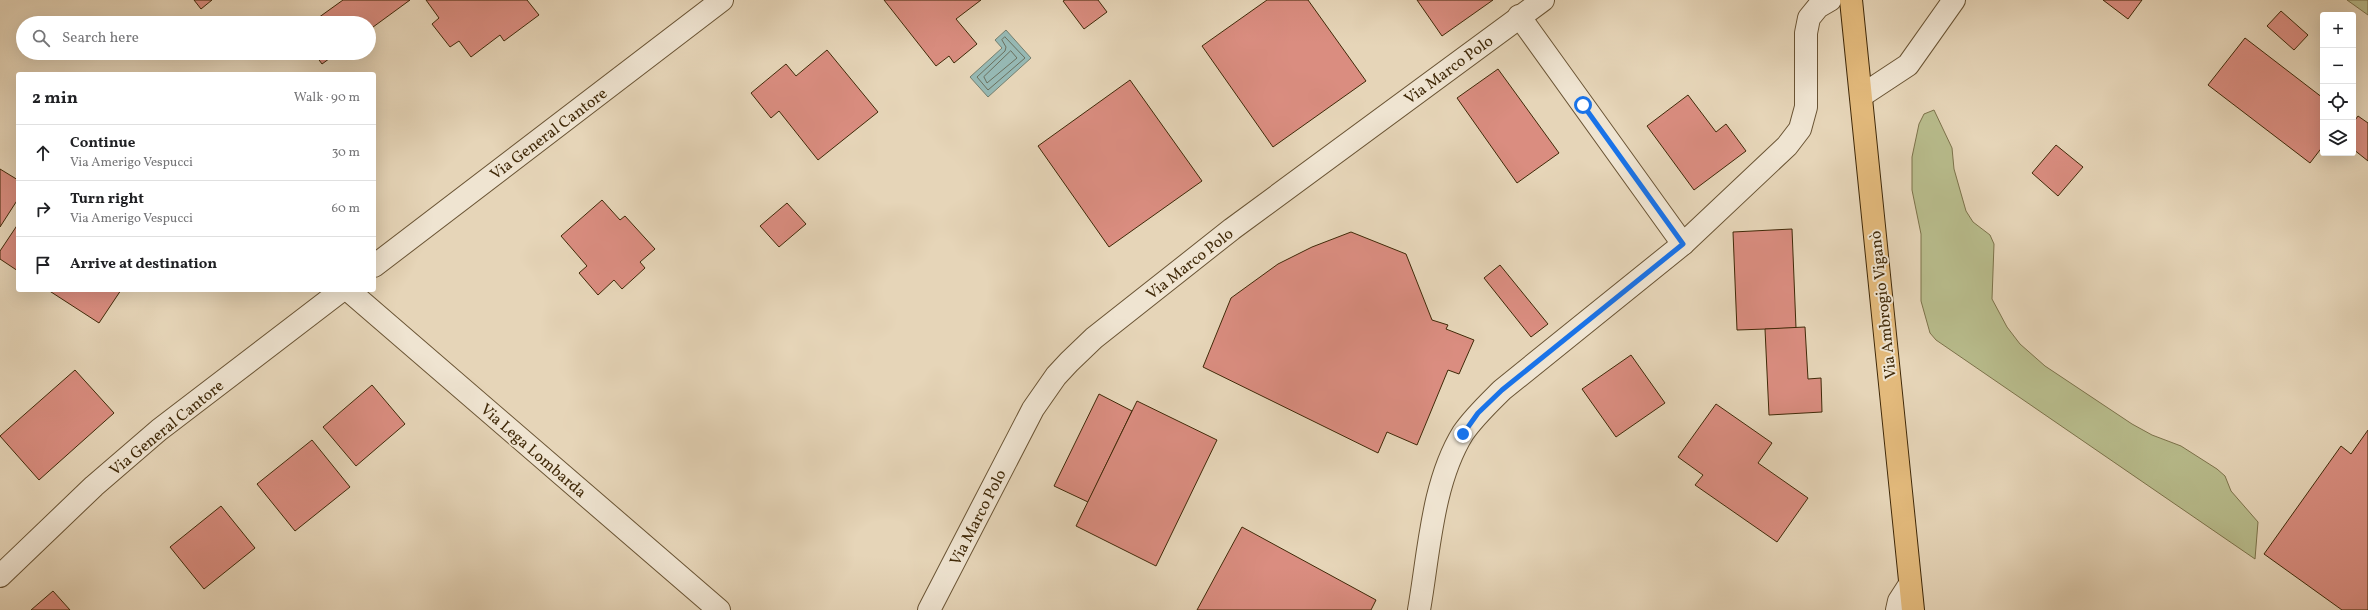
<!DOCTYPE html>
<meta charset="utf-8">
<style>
:root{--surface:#fff;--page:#f6f6f6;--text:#202124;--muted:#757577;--line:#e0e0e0}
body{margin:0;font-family:Vollkorn,serif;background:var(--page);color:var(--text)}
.controls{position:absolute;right:12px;top:12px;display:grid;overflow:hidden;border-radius:4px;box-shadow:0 4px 16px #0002}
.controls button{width:36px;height:36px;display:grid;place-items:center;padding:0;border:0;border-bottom:1px solid var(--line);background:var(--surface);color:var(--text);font:20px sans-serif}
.stop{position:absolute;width:12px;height:12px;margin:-9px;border:3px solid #1a73e8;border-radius:50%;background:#fff}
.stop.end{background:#1a73e8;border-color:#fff;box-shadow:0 1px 4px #0008}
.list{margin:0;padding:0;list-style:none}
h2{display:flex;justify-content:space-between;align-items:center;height:52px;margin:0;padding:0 16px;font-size:17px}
h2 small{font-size:13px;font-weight:400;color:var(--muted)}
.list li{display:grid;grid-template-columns:26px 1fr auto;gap:12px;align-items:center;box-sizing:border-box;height:56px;padding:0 16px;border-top:1px solid var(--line)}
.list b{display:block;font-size:15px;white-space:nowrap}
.list p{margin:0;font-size:13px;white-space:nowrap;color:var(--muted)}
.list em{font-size:13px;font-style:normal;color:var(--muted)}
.icon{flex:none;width:22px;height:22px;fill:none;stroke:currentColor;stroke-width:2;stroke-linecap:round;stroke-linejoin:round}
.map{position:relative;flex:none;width:2368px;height:610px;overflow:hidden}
.search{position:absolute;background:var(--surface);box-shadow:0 4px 16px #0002;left:16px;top:16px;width:360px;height:44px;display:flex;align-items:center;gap:10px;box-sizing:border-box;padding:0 14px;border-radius:22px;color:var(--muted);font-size:15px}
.panel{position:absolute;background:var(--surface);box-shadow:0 4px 16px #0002;left:16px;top:72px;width:360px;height:220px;border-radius:4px}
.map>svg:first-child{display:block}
</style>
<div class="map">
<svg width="2368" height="610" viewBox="0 0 2368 610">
<rect width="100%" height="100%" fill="#e6d5b8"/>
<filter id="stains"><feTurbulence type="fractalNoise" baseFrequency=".005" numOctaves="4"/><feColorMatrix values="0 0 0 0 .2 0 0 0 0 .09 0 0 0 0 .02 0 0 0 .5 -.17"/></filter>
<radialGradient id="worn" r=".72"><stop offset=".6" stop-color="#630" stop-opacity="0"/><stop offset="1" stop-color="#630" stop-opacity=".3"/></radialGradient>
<!-- green -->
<g fill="#b8bc8c" stroke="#7c724a">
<path d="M2347,0H2368V15Z"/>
<path d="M1934,110L1952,148L1954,169L1966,211L1973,222L1990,235L1994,244L1992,299L2007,327L2020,344L2045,366L2132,424L2152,435L2181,446L2217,469L2225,476L2231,491L2258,522L2255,559L1936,340L1930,333L1921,301V234L1912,190V157L1919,124L1924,114Z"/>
</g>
<!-- water -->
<path fill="#96b8b3" stroke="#747f6f" d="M1006,30L1031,58L988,97L970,77L1002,48L995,40Z"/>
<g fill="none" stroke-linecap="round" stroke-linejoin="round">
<!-- shore -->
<g stroke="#6b705e" stroke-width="1">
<path d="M1005,37L1025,58L988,90L977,77L1005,51L1006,47L1002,40Z"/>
<path d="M1011,51L1017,58L987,83L984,77Z"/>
</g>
</g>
<!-- building -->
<g fill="#da8d80" stroke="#402908">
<path d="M194,0H212L201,9Z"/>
<path d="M343,0H410L369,30V23H311Z"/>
<path d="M426,0H527L539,15L504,41L500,35L471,57L459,41L450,47L432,24L439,18Z"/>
<path d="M884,0H981L956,19L977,44L954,63L949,56L936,66Z"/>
<path d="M1065,0H1098L1107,12L1084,29L1063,1Z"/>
<path d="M1267,0H1308L1366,81L1273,147L1202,46Z"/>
<path d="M1417,0H1493L1442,36Z"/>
<path d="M2103,0H2142L2128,19Z"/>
<path d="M2281,11L2308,35L2294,50L2267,26Z"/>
<path d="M2245,38L2323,98V146L2310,163L2208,85Z"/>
<path d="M827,50L878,112L818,160L779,111L771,118L751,93L786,64L796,76Z"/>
<path d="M314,53H337L322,64Z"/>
<path d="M1498,69L1559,153L1517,183L1457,98Z"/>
<path d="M1130,80L1202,181L1109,247L1038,146Z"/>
<path d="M1688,95L1716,132L1726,124L1746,151L1694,190L1647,126Z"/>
<path d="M2358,116L2368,123V161L2353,149V123Z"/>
<path d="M2056,145L2083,167L2058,196L2032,173Z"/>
<path d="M0,169L18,180V199L0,227Z"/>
<path d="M602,200L620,220L625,216L655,249L640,262L645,268L622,289L614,280L598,295L579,273L587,266L561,236Z"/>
<path d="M787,203L806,224L779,247L760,226Z"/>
<path d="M18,224V271L0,259V251Z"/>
<path d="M1792,229L1796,328L1737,330L1733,232Z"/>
<path d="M1351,232L1406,254L1432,320L1448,325L1446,329L1474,340L1459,374L1448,370L1417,445L1387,432L1378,453L1203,367L1231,298L1278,264L1312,247Z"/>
<path d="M1500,265L1548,324L1531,337L1484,278Z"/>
<path d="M48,290H121L99,323Z"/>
<path d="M1805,327L1808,379L1821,378L1822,412L1769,415L1765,329Z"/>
<path d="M1631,355L1665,403L1616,437L1582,389Z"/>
<path d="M75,370L114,413L39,480L0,436Z"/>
<path d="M372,385L405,424L356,466L323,427Z"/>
<path d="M1099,394L1132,411L1088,502L1054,486Z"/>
<path d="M1137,401L1217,440L1156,566L1076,526Z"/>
<path d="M1716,404L1772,443L1758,463L1808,498L1777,542L1695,485L1703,475L1678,457Z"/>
<path d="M2368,430V610H2342L2264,554L2341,446L2351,454Z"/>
<path d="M312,440L350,487L295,531L257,484Z"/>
<path d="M221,506L255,548L204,589L170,547Z"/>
<path d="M1242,527L1376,600L1371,610H1197Z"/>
<path d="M53,591L70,610H31Z"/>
</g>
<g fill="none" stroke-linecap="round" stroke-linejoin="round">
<!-- minor casing -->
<g stroke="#6a5434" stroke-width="24">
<g id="minor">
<path d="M1519,16L1683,244"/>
<path d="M1861,96L1908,65L1954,0"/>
<path d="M374,266L722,0"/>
<path d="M348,290L719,610"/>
<path d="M0,576L94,486L159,430L342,290"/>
<path d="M929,610L1033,409L1056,376L1069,362L1094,338L1232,229L1543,0"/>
<path d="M1419,610C1429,553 1432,483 1463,433C1474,417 1488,404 1502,390L1683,244L1787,146L1800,129L1806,107V33L1809,18L1818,7L1830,0"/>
<path d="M1897,610L1899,601L1910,584"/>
</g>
</g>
<!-- major casing -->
<g stroke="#402908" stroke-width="24">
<path id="major" d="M1851,0L1913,610"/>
</g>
<!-- minor -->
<use href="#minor" stroke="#efe4d1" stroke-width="22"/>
<!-- major -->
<use href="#major" stroke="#e3ba7c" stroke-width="22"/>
</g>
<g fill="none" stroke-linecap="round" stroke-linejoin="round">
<!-- route -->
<path stroke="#1a73e8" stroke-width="5" d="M1463,434L1478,413L1502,390L1683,244L1583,105"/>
</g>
<g text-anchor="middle" stroke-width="4" stroke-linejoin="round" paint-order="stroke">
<!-- street labels -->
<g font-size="16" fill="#402908" stroke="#efe4d1">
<text transform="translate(1448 69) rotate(-36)" y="6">Via Marco Polo</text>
<text transform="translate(548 133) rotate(-37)" y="6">Via General Cantore</text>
<text transform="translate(1189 263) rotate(-38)" y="6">Via Marco Polo</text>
<text transform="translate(1882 305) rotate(-96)" y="6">Via Ambrogio Viganò</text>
<text transform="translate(166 427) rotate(-39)" y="6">Via General Cantore</text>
<text transform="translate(534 450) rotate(41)" y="6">Via Lega Lombarda</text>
<text transform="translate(977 517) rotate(-63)" y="6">Via Marco Polo</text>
</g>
</g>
<rect width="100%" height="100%" filter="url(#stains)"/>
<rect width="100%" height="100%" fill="url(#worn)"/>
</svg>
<div class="controls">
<button>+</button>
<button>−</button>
<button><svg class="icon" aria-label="locate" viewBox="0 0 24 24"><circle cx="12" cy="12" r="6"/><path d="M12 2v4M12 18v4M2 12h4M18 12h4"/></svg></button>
<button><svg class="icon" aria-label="layers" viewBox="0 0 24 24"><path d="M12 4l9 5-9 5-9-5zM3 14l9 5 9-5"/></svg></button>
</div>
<div class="stop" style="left:1583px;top:105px"></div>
<div class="stop end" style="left:1463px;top:434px"></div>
<div class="search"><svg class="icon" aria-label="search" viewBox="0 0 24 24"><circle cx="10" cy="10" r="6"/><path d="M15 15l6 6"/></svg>Search here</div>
<section class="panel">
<h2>2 min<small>Walk · 90 m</small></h2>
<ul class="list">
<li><svg class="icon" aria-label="ahead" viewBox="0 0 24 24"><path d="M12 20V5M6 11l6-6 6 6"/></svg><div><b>Continue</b><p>Via Amerigo Vespucci</p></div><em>30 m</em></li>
<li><svg class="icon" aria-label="right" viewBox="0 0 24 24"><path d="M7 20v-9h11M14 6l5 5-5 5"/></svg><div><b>Turn right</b><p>Via Amerigo Vespucci</p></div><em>60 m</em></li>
<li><svg class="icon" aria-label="arrive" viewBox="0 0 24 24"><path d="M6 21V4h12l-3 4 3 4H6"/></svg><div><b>Arrive at destination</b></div></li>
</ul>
</section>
</div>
